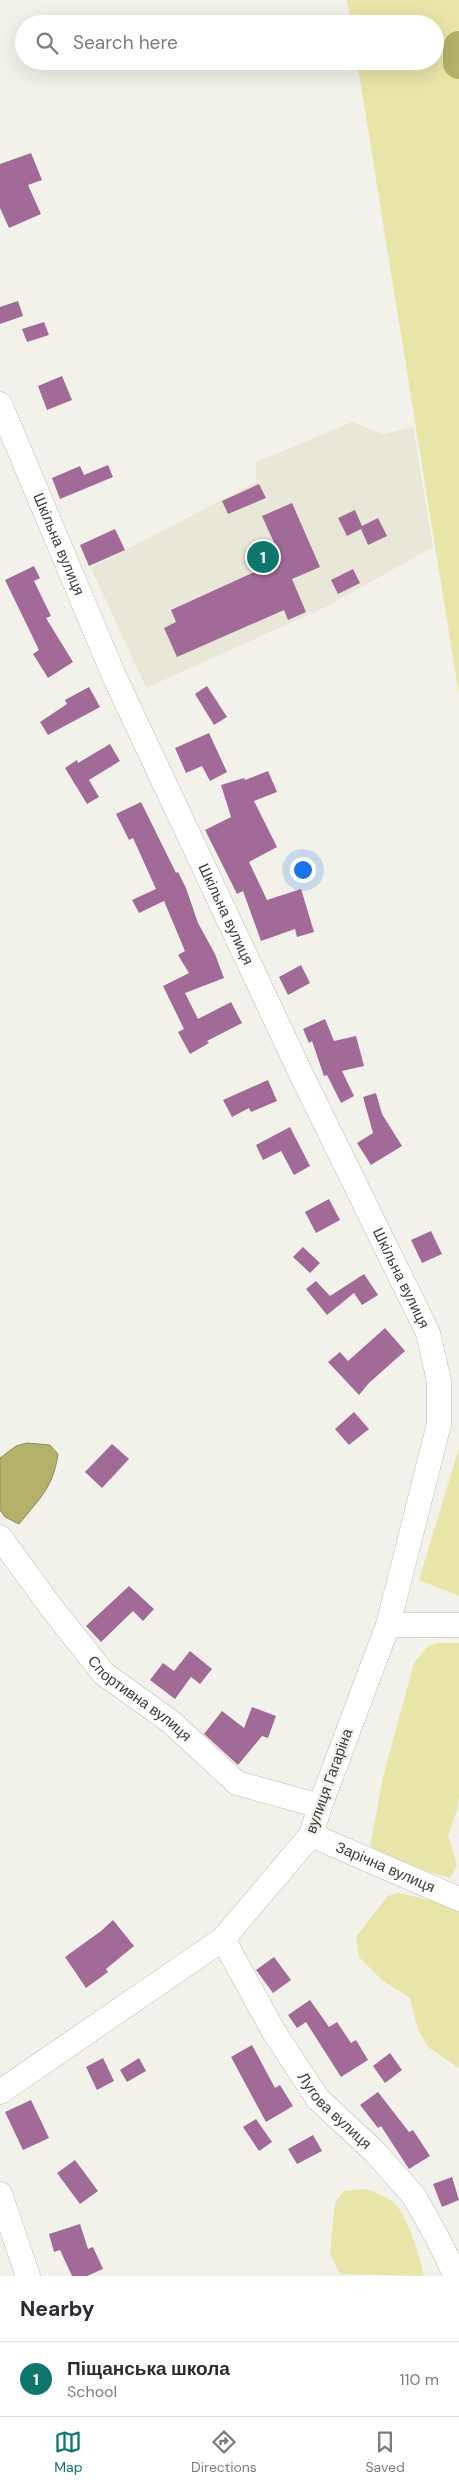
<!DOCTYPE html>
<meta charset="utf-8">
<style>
:root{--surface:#fff;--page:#f7f7f7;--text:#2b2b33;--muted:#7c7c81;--line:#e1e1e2;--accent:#0f766e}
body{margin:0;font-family:"DM Sans",sans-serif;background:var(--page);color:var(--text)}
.you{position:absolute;left:302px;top:869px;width:18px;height:18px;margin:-12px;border:4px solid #fff;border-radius:50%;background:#1a73e8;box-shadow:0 0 0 8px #1a73e833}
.badge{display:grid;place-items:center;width:32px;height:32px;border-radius:50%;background:var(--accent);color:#fff;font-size:16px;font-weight:700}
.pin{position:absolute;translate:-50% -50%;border:2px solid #fff;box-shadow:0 1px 5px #0006}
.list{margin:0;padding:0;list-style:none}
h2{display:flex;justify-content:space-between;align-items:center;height:65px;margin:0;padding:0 20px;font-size:21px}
h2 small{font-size:16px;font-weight:400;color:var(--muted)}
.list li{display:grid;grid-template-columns:32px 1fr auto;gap:15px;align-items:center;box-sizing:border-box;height:75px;padding:0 20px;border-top:1px solid var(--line)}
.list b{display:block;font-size:19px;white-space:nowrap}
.list p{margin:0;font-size:16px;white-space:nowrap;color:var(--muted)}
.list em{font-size:16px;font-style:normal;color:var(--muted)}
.icon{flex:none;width:28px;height:28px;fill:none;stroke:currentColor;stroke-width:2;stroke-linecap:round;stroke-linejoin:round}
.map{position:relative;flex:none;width:459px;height:2276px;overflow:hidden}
.search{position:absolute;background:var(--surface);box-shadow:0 5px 20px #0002;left:15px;right:15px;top:15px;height:55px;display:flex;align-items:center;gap:12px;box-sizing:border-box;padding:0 18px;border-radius:28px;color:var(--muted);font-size:19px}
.sheet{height:140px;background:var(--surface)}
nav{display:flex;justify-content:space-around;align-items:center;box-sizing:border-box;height:70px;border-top:1px solid var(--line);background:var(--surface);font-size:14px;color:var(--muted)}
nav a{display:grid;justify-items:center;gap:2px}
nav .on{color:var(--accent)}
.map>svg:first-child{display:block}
</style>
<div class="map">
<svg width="459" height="2276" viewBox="0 0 459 2276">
<rect width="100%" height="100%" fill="#f3f2ea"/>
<!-- built -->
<path fill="#e9e8d8" d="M352,422L384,434L413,427L433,547L328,606L146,688L91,568L256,482V462Z"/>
<!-- green -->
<g fill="#e7e5a8">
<path d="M347,0H459V695L357,61H435V24H351Z"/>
<path d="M459,1448V1596L419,1580Z"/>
<path d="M438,1643H459V1796L457,1810L448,1835L457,1865L450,1878L391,1861L370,1846L383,1777L414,1663L428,1646Z"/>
<path d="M398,1893L444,1903L459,1912V2068L428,2047L418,2029L410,1998L383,1981L359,1957L356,1937L388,1896Z"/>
<path d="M367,2189C375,2193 388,2197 395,2204C408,2217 420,2257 424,2276L340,2274L330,2254L334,2210L337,2199L344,2191Z"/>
</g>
<!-- water -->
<path fill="#b4b16b" stroke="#908e5c" d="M27,1443L50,1445L58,1454C53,1488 40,1498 19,1524L5,1517L0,1510V1458L16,1446Z"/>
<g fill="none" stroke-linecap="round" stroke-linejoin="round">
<!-- river -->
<path stroke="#b4b16b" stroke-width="32" d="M459,47V63"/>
</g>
<!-- building -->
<g fill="#a26b97">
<path d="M31,153L42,180L28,185L41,214L9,228L0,208V164Z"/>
<path d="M18,301L23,316L0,324V307Z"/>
<path d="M44,322L49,335L27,342L22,329Z"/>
<path d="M62,376L72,400L47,410L38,386Z"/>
<path d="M108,465L113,477L60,499L52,478L80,466L84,475Z"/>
<path d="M259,484L266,498L228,514L222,501Z"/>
<path d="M292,503L320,567L292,579L306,612L288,620L284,610L177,657L164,628L176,622L171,610L263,568L257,555L276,547L262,516Z"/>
<path d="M355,510L362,526L378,518L387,536L368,545L361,529L347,536L338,518Z"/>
<path d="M115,529L125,550L89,566L80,545Z"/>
<path d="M34,566L40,578L34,581L51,616L46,618L73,662L48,678L33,654L39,650L5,580Z"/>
<path d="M353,569L360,583L338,594L331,580Z"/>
<path d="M207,686L227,717L214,725L195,694Z"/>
<path d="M89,687L100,707L48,735L40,722L67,704L65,700Z"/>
<path d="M209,733L227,772L210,781L202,766L186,773L175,748Z"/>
<path d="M110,744L120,761L89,780L99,797L87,804L65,768L77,760L78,763Z"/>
<path d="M268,771L277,792L254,801L277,847L249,862L267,900L301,889L314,932L297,937L295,929L261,941L243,891L237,894L205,830L231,817L221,785L244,778L245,780Z"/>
<path d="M141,802L176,873L178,872L186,888L198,923L215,954L224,978L185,993L198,1019L231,1002L242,1023L207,1041L209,1043L190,1054L178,1032L184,1029L163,986L189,973L178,955L185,951L164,901L139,913L132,900L156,889L133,838L129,840L116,814Z"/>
<path d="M301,965L310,983L288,995L279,977Z"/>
<path d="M325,1019L334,1041L356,1036L364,1066L342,1071L354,1096L341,1103L327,1075L324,1076L312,1041L309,1043L303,1029Z"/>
<path d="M268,1080L277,1101L251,1112L249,1108L232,1117L223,1100Z"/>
<path d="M376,1093L382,1114L402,1146L371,1165L357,1143L373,1133L363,1097Z"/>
<path d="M290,1127L310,1166L294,1175L281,1151L263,1160L256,1145Z"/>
<path d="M329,1199L340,1220L316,1233L305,1212Z"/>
<path d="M431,1231L442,1254L422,1263L411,1240Z"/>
<path d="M303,1247L320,1263L310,1273L293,1257Z"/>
<path d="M364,1274L378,1295L362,1305L354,1293L327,1315L306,1289L316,1281L330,1296Z"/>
<path d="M385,1328L405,1351L369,1383L359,1395L328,1362L340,1352L348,1361Z"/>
<path d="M354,1412L369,1429L349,1445L335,1429Z"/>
<path d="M112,1444L129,1459L102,1488L85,1472Z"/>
<path d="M129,1586L154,1609L143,1621L133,1611L101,1642L86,1626Z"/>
<path d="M190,1651L212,1669L200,1684L191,1677L175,1699L150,1680L163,1663L174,1671Z"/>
<path d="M252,1707L276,1716L268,1738L262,1736L238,1765L204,1734L222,1711L244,1728Z"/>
<path d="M113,1920L134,1946L106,1969L108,1972L86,1988L65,1957L101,1931Z"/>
<path d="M274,1957L291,1980L273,1993L256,1970Z"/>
<path d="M310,2000L329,2027L337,2022L351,2043L356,2040L368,2060L341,2077L306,2022L297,2028L288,2015Z"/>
<path d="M252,2045L275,2088L280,2085L293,2106L266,2122L231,2057Z"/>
<path d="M390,2053L402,2070L385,2083L373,2066Z"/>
<path d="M103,2058L114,2081L97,2090L86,2067Z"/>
<path d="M139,2058L146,2071L127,2082L120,2070Z"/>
<path d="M378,2092L409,2132L413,2130L430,2156L409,2169L381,2126L378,2128L360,2105Z"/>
<path d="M31,2100L49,2138L23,2150L5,2112Z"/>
<path d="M256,2119L272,2142L259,2151L243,2127Z"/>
<path d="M313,2135L322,2151L297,2164L288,2149Z"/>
<path d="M75,2160L98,2191L80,2204L57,2173Z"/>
<path d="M452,2177L459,2200L442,2207L433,2184Z"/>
<path d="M80,2224L88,2249L93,2247L103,2269L87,2276H72L60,2250L54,2252L49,2234Z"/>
</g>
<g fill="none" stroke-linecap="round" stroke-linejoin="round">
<!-- minor casing -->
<g stroke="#bbbbb3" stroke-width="25">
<g id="minor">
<path id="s1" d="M0,404L115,678L302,1076L428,1333L439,1381V1424L388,1625L320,1806L311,1835L223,1939L0,2092"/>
<path id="s2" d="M0,1537L51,1607L104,1674L171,1722L237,1783L320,1806"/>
<path d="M388,1625H459"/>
<path id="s3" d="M311,1835L459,1899"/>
<path id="s4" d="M223,1939L274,2032L318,2099L374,2151L414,2196L438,2239L456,2276"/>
<path d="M0,2194L28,2276"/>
</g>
</g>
<!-- minor -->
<use href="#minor" stroke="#fff" stroke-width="24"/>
</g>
<g text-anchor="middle" stroke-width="5" stroke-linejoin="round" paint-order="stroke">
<!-- street labels -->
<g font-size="15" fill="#3c3c39" stroke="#f3f2ea">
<text dy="5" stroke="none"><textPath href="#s1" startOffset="152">Шкільна вулиця</textPath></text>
<text dy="5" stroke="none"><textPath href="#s1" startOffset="558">Шкільна вулиця</textPath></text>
<text dy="5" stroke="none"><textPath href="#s1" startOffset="962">Шкільна вулиця</textPath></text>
<text dy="5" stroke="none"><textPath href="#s2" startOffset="215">Спортивна вулиця</textPath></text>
<text transform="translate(329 1781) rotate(-70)" y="5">вулиця Гагаріна</text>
<text dy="5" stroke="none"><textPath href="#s3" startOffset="81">Зарічна вулиця</textPath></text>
<text dy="5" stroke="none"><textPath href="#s4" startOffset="206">Лугова вулиця</textPath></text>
</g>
</g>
</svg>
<div class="you"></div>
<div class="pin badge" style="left:263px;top:557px">1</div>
<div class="search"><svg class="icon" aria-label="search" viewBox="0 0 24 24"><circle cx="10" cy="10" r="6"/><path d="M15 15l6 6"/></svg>Search here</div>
</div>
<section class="sheet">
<h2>Nearby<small></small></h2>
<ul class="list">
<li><span class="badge">1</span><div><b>Піщанська школа</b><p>School</p></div><em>110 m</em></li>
</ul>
</section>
<nav>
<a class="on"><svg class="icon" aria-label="map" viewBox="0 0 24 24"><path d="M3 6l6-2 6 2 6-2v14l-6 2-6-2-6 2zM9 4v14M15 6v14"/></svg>Map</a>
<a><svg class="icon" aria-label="directions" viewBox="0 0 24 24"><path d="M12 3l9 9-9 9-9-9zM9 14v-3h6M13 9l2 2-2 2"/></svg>Directions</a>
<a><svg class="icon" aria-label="saved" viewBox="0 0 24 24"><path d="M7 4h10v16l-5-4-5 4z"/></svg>Saved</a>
</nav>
